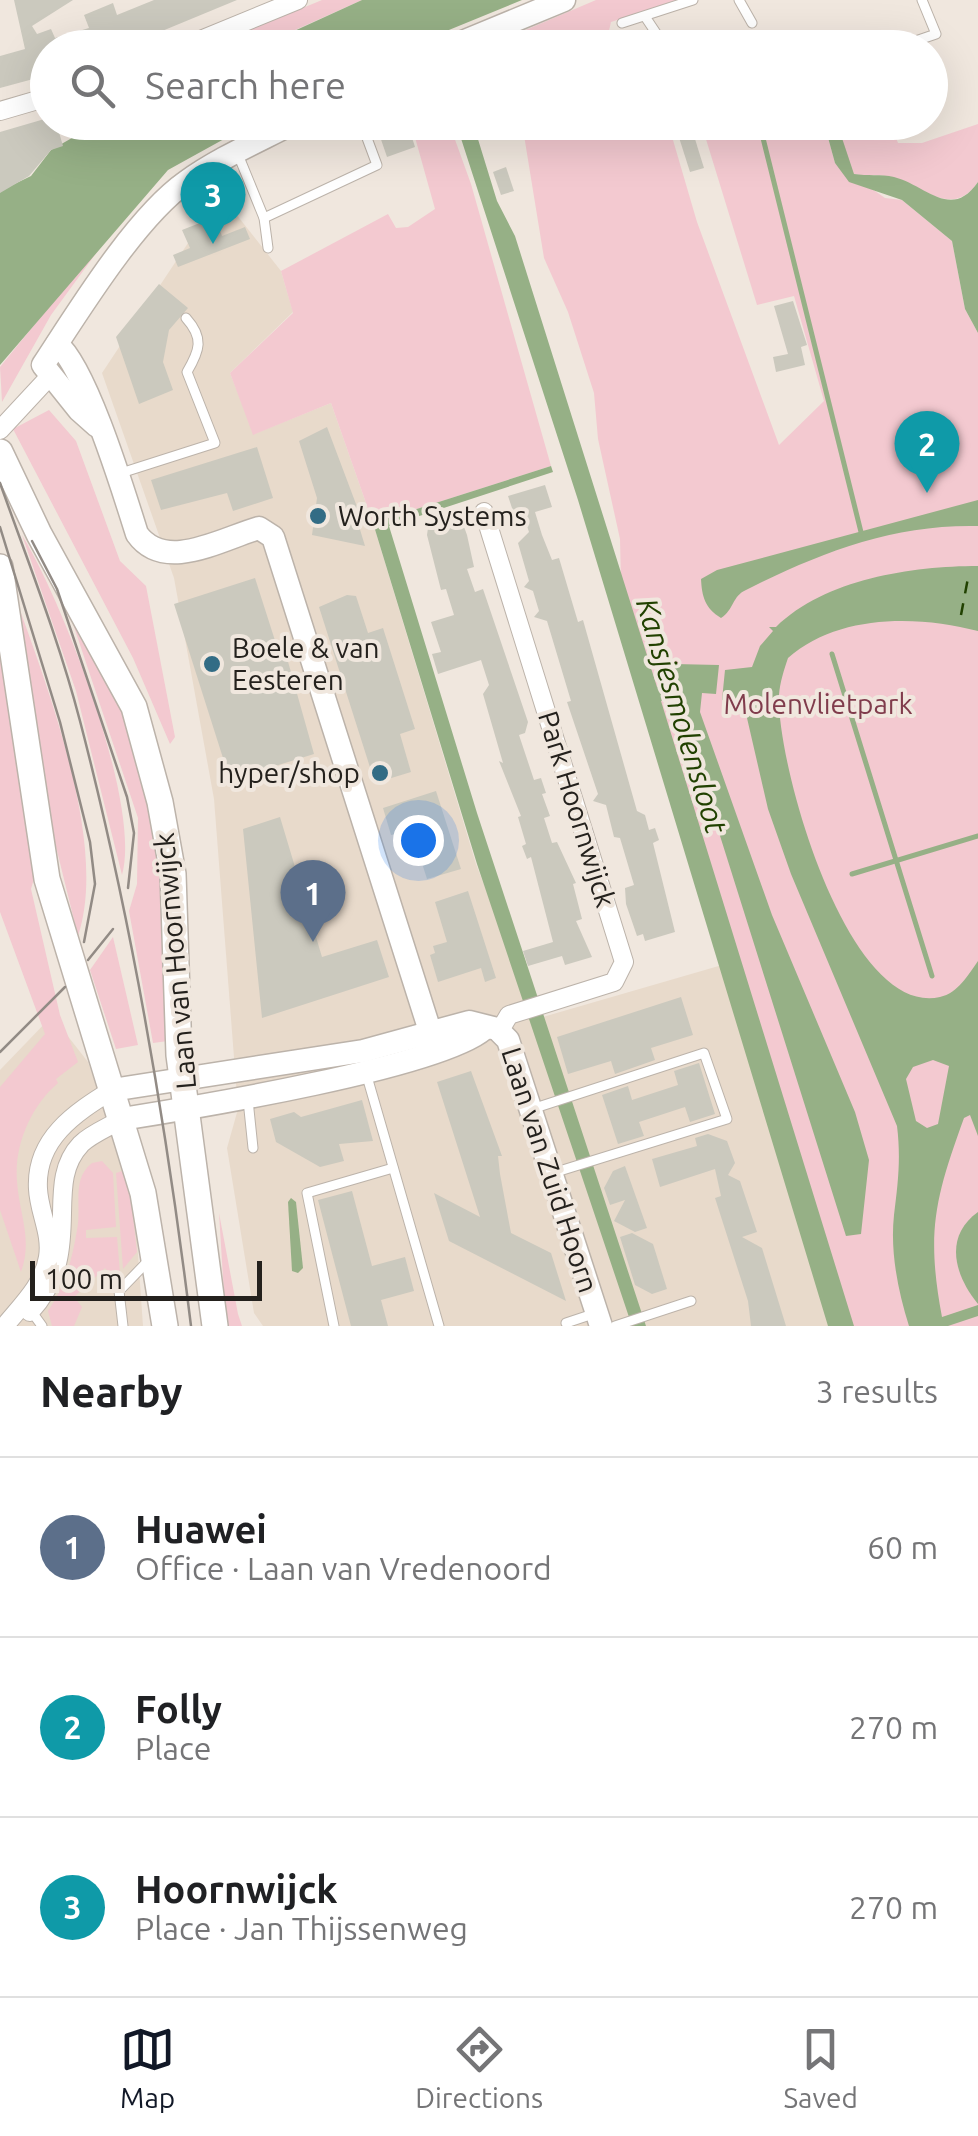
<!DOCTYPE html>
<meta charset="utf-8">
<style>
:root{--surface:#fff;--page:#f6f6f6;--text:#202124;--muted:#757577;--line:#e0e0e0;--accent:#111827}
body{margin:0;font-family:Ubuntu,sans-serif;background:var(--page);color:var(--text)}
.scale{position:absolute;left:30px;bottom:25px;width:232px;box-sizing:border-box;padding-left:10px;border:5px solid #24211d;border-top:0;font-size:28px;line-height:35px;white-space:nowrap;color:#24211d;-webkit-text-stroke:8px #f0e7de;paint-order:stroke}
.you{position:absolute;left:418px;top:840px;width:35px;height:35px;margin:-25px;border:8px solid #fff;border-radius:50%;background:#1a73e8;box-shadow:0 0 0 15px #1a73e833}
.badge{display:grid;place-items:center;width:65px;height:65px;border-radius:50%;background:var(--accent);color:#fff;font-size:32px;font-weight:700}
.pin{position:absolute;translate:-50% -82px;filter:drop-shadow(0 2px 5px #0008)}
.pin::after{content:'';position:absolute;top:52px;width:35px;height:30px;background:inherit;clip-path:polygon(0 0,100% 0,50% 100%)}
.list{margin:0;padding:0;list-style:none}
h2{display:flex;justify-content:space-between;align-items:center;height:130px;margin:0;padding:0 40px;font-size:42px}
h2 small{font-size:32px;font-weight:400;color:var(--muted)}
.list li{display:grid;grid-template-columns:65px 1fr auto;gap:30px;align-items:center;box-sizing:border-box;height:180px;padding:0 40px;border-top:2px solid var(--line)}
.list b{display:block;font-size:38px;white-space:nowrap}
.list p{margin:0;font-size:32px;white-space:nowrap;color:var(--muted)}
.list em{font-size:32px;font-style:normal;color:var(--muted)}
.icon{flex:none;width:55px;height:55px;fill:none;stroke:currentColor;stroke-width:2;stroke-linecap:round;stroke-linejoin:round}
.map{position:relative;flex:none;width:978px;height:1326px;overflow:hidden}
.search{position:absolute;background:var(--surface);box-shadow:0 10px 40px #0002;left:30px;right:30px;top:30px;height:110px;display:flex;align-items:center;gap:25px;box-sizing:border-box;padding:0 35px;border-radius:55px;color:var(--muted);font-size:38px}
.sheet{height:670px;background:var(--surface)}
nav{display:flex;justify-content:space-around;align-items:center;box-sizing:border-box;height:140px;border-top:2px solid var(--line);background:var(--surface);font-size:28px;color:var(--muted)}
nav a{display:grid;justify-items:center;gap:5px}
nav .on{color:var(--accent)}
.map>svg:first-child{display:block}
</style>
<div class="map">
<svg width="978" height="1326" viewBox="0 0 978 1326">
<rect width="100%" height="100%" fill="#f0e7de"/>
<!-- built -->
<g fill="#e8dacb">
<path d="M236,214L281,271L293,312L230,373L254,434L331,403L373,523L476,864L536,1019L729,963L839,1326H263L254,1313L227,1148L238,1109L214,799L174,578L102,373L192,237Z"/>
<path d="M52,1016L88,1062L134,1197L143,1326H0V1070Z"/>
</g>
<!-- green -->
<g fill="#f3c9d0">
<path d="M322,0H362L257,47L206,48Z"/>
<path d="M596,0H677L611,22L608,35L649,34V47L502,48L500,41Z"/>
<path d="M411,123H449L471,184L551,466L373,523L331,403L253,435L230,373L293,313L281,271L388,214L396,228L408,227L435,209Z"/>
<path d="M522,123H668L697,222L779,445L824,401L794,296L757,305L701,123H824L835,163L885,198L902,200L952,241L965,309L978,333V1326H850L621,583L620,539L598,439L594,393L568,312L544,258Z"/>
<path d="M837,123H890L898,143H922L978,124V182C950,222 920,181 886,176C875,174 864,176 853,174Z"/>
<path d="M124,215L51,315L2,402L0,367Z"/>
<path d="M49,410L76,441L120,561L146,586L175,737L170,744L133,658L13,429Z"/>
<path d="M22,535C62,600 142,804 122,875L76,691Z"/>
<path d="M9,579C42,674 110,840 78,936L43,794Z"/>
<path d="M62,591L133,728L161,845L168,1041L153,1043L129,911L137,884L138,818Z"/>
<path d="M0,646L35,875L31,889L60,1015L78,1062L56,1079L58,1083C31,1106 14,1145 17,1181C19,1214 33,1238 21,1272L0,1210V1087L45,1034L0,912Z"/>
<path d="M113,937L138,1045L116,1049L90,970Z"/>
<path d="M102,1161L113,1173L116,1227L86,1230V1238L117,1237L120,1273L114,1278L105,1268L74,1297L82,1307L74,1326H52L48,1311C65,1286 72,1260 77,1230C82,1206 71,1179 92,1163Z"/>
<path d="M122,1171L130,1190L137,1252L123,1269L116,1173Z"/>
<path d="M219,1213L238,1314L242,1326H226Z"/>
</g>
<!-- water -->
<g fill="#96b086" fill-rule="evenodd">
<path d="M362,0H522L444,32L449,47H430L426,40L409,48H257Z"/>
<path d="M98,123H253L168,170L0,365V191L31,176L51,150Z"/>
<path d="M456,123H473L497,201L515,236L657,687L672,683L674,664L719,665L716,694L702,693L700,712L772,915L855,1112L869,1160L861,1234L846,1236L676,696L661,701L854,1326H828L578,500Z"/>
<path d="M824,123H837L854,174C867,176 881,174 894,177C926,185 951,221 978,182V333L965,309L952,241L902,200L849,182L835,163Z"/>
<path d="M551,466L553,472L389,526L477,813L646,1326H632L477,864L373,523Z"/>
<path d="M978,500V526C893,524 819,553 746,590C732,596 734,610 721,618C705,608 702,597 701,579L717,570Z"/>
<path d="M978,566V631C918,615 837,614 788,658C784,670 780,682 779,695C776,762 847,1018 940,997C958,993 968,975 978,961V1136L970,1115L964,1118C935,1198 926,1232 942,1317L978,1305V1316L948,1326H909C898,1291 890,1252 894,1215C898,1183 901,1158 897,1126L791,874L768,809L744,705L722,700L725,670L752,667L760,646L773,631L769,627H776C825,579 912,566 978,566ZM933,1060L949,1066L938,1124L927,1128L916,1121L906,1079L913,1067Z"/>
<path d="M291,1198L296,1202L303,1268L298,1273L292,1271L288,1202Z"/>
<path d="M978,1212V1304C955,1276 943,1237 978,1212Z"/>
</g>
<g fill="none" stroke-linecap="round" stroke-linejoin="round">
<!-- stream -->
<g stroke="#96b086" stroke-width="5">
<path d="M759,122L861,532"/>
<path d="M832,654L932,976"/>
<path d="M852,874L978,836"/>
</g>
<!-- ferry -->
<path stroke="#214101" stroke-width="2.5" stroke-dasharray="12 10" stroke-linecap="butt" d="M961,615L968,578"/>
</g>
<!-- building -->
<g fill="#cbc9be">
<path d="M14,0H73L32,26L37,34L51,29L55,38L89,28L84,15L113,3L117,15L154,0H237L121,48H48V75L0,88V56L25,49Z"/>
<path d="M48,118V122H56L63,146L51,150L29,176L0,193V132Z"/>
<path d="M375,122L408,125L415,147L387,157Z"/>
<path d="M690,123L704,168L690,172L676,128Z"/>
<path d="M506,167L514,191L501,195L493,172Z"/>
<path d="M215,217L222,236L245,227L250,239L178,267L173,255L190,248L182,230Z"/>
<path d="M159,284L188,308L169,330L163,362L173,390L139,404L116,337Z"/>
<path d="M793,301L807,345L801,347L805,365L776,372L773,357L788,354L774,306Z"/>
<path d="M327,427L359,512L355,513L365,546L312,535L317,498L299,441Z"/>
<path d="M257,447L273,498L233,511L227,493L161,510L151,480Z"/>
<path d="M545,485L552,507L535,512L542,535L552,560L559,558L578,622L583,620L637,811L645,815L649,830L655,828L659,840L653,843L675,932L645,941L643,934L637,936L626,904L625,888L634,885L620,838L614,837L606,805L593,801L598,794L567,702L571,701L547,621L534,617L539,611L533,591L524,587L529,581L518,543L529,532L521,508L513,511L508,496Z"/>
<path d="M448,521L451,528L463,524L467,535L474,567L467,569L475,592L483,589L528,722L525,733L519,735L534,780L541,778L546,793L542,794L550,816L544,818L552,843L557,842L576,883L573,884L582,919L576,921L592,957L565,965L562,956L528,966L523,951L553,942L531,857L527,859L522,846L526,844L518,817L521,816L499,761L503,763L483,694L489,685L481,660L438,674L432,654L441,652L431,622L454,615L446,589L441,590L427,535L428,528Z"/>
<path d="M255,578L279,653L285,651L314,754L230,780L174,604Z"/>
<path d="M347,595L356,596L368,633L383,628L415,729L400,734L411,772L375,783L319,607Z"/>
<path d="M436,791L461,869L427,879L413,835L399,840L397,834L391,835L383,808Z"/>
<path d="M280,817L322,957L377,940L389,977L262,1018L243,829Z"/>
<path d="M468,891L496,978L485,982L481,968L438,982L430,955L435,953L433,946L447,942L435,902Z"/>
<path d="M681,997L693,1035L651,1048L655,1060L615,1074L611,1061L568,1074L557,1037Z"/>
<path d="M699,1063L715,1114L690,1122L685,1107L639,1122L644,1136L618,1144L602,1095L628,1086L632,1100L678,1085L674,1071Z"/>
<path d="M471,1071L502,1156H498L500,1174L511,1233L551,1253L566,1301L449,1241L434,1193L480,1217L437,1082Z"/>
<path d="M362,1100L373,1141L339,1144L344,1161L320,1167L276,1142L270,1119L294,1112L301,1117Z"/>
<path d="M708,1134L727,1141L735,1163L728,1175L740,1181L757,1232L742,1237L762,1248L786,1326H751L748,1301L715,1198L721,1196L715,1169L660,1187L652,1159L697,1146L695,1138Z"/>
<path d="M625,1166L647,1228L635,1232L614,1221L625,1200L610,1205L604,1188L613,1171Z"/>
<path d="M352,1191L372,1266L405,1257L414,1291L381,1300L388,1326H351L318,1200Z"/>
<path d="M632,1233L653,1244L667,1289L652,1294L635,1285L620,1237Z"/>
</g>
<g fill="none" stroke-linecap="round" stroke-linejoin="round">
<!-- service casing -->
<g stroke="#bcb3aa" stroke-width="11">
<g id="service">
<path d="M739,0L752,23"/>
<path d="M646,18L666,48"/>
<path d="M622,23L693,0"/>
<path d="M895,48L936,34L922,0"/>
<path d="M237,152L264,218L268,248"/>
<path d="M264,218L377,165L361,122"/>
<path d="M121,473L215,443L187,372C200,350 204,338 186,318"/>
<path d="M366,1073L439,1326"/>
<path d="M248,1100L253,1148"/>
<path d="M532,1109L704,1053L727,1119L553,1173"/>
<path d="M29,1308L42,1326"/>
<path d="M566,1323L596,1313"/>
<path d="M123,1326L119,1291L151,1258"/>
<path d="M334,1326L307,1193L393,1168"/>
<path d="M615,1326L691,1301"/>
</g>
</g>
<!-- minor casing -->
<g stroke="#bcb3aa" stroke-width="20">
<g id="minor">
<path d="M181,48L298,0"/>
<path d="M0,111L48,97"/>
<path d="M0,430L51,375"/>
<path d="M484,512L624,962L614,982L509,1015L500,1030"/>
<path d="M30,1312C87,1250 41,1186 81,1144C91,1134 109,1127 122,1119"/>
<path d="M8,1322C24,1303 44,1283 48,1257C52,1234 39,1212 38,1189C35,1139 75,1113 112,1090"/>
</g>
</g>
<!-- tertiary casing -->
<g stroke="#bcb3aa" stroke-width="25">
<g id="tertiary">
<path d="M448,48L564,0"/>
<path d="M57,344C86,367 124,493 137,534C165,573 221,539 259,528L273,537L436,1050"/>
<path d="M97,426L79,410L43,365C78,312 135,218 186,182C219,158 259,141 295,122"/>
<path d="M112,1090L363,1051L469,1022L497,1029L508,1040L601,1326"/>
<path d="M122,1119C185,1109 450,1066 486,1027"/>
</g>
</g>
<!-- secondary casing -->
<g stroke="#bcb3aa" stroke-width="28">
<g id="secondary">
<path d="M0,452L39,534L134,707L160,802L173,874L179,1055L215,1326"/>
<path d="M0,567L47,879L143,1193L165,1326"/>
</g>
</g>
<!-- service -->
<use href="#service" stroke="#fff" stroke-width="9"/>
<!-- minor -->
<use href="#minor" stroke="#fff" stroke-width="18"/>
<!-- tertiary -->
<use href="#tertiary" stroke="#fff" stroke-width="22"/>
<!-- secondary -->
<use href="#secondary" stroke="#fff" stroke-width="25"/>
<!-- tram -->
<g stroke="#928b85" stroke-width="2.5">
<path d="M0,483C28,562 59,640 80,721C132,920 166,1122 191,1326"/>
<path d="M0,527L60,722L90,842L95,884L84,942"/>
<path d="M32,541L57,589L127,797L134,833L128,888"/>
<path d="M88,960L113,929"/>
<path d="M0,1052L65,987"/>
</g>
</g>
<!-- markers -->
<g fill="#326c85" stroke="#f0e7de" stroke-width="4">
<circle cx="318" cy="516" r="10"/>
<circle cx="212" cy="664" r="10"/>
<circle cx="380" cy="773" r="10"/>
</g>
<g text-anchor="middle" stroke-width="8" stroke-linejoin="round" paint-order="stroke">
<!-- poi labels -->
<g font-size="28" fill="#24211d" stroke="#f0e7de" text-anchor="start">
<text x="338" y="526">Worth Systems</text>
<text x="232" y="658">Boele &amp; van<tspan x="232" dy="32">Eesteren</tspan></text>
<text x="360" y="783" text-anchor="end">hyper/shop</text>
</g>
<!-- park labels -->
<g font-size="28" fill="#803c4c" stroke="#f0e7de">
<text x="818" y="714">Molenvlietpark</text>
</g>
<!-- street labels -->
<g font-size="28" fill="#24211d" stroke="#f0e7de">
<text transform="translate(577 809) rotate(73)" y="10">Park Hoornwijck</text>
<text transform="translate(175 961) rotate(-95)" y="10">Laan van Hoornwijck</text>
<text transform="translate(550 1170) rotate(72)" y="10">Laan van Zuid Hoorn</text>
</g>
<!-- water labels -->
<g font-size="30" font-style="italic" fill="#214101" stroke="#f0e7de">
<text transform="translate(681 716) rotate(73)" y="10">Kansjesmolensloot</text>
</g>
</g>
</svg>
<div class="scale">100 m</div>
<div class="you"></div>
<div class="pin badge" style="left:313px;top:942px;background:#5c6f8a">1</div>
<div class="pin badge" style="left:927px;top:493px;background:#0f9aa8">2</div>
<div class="pin badge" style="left:213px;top:244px;background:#0f9aa8">3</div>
<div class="search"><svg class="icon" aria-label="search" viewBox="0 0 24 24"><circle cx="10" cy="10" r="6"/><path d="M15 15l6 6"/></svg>Search here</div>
</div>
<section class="sheet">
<h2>Nearby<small>3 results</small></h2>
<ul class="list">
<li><span class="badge" style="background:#5c6f8a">1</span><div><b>Huawei</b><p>Office · Laan van Vredenoord</p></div><em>60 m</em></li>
<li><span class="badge" style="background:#0f9aa8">2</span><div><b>Folly</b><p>Place</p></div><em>270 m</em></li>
<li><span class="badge" style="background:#0f9aa8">3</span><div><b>Hoornwijck</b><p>Place · Jan Thijssenweg</p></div><em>270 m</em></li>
</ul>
</section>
<nav>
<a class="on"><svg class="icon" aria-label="map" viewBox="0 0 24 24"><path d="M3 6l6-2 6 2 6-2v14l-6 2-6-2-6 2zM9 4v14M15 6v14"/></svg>Map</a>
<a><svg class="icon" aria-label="directions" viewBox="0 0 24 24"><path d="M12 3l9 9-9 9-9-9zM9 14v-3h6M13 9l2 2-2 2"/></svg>Directions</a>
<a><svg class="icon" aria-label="saved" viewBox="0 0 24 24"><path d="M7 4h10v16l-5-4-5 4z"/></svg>Saved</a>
</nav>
